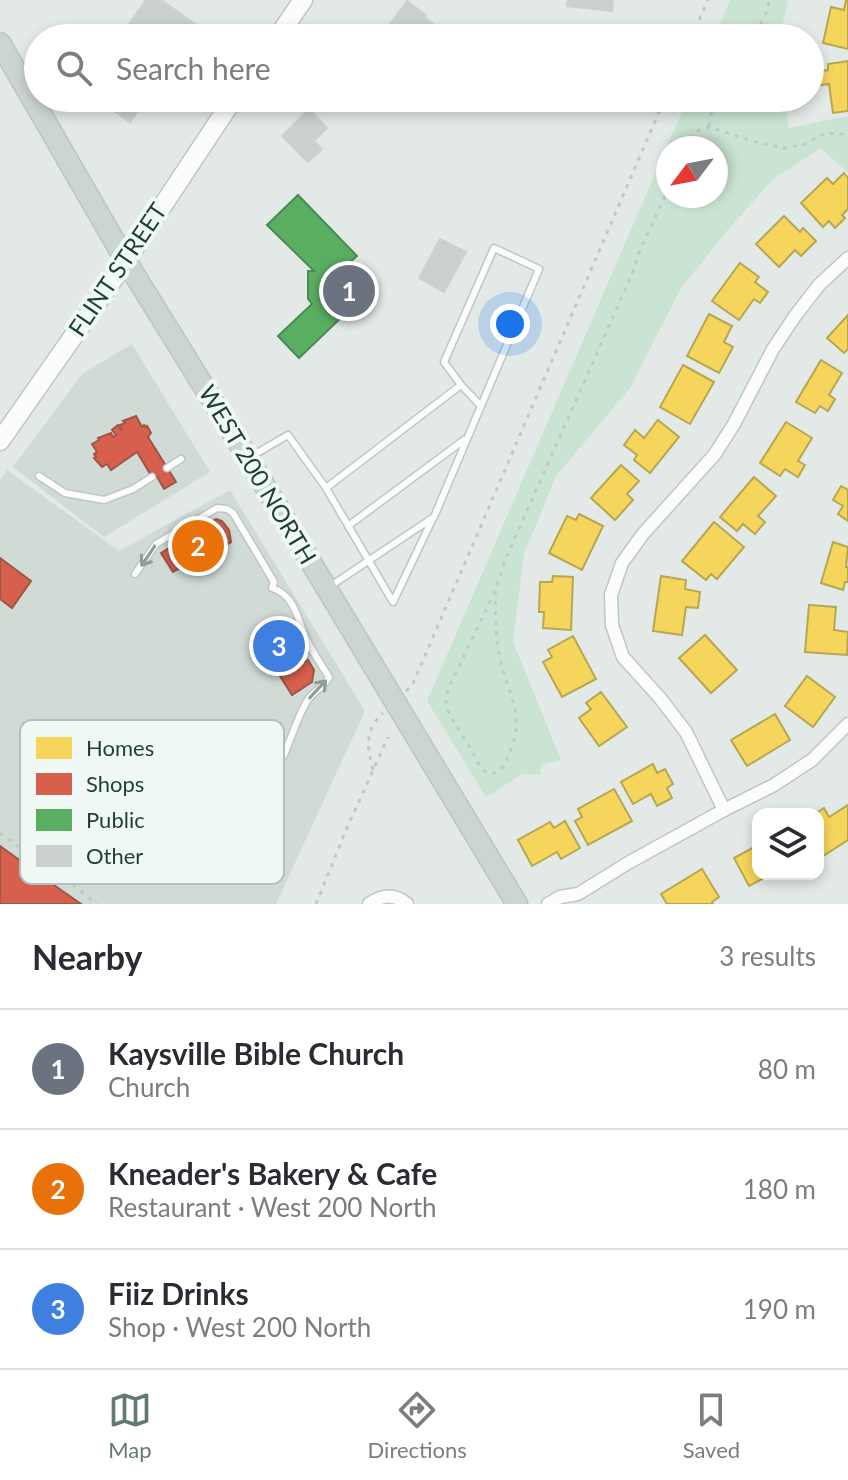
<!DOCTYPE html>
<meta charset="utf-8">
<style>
:root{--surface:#fff;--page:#f2f2f3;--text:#2b2b33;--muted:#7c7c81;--line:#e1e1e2;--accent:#637a74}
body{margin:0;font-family:Lato,sans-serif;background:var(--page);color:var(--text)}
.controls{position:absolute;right:24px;bottom:24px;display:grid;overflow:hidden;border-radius:16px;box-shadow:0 4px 12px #0003}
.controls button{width:72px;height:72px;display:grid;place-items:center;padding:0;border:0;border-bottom:2px solid var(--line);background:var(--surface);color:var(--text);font:40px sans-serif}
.compass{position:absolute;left:656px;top:136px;width:72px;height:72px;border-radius:50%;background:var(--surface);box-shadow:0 4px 12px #0003;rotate:238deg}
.you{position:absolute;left:510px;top:324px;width:28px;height:28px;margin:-20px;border:6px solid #fff;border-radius:50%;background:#1a73e8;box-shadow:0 0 0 12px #1a73e833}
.badge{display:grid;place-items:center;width:52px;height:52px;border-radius:50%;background:var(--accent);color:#fff;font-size:26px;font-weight:700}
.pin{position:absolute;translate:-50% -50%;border:4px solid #fff;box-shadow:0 2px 8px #0006}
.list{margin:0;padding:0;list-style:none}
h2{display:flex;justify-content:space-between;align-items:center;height:104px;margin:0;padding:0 32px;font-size:34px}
h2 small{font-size:26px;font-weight:400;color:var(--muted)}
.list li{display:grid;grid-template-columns:52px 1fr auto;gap:24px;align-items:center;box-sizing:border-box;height:120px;padding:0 32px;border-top:2px solid var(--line)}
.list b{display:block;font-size:30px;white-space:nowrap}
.list p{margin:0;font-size:26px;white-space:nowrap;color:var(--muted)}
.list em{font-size:26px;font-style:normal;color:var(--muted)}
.icon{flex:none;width:44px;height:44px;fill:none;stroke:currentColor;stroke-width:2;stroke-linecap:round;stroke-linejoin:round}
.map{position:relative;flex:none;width:848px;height:904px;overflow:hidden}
.search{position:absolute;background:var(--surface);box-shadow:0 4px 12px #0003;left:24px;right:24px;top:24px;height:88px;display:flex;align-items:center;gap:20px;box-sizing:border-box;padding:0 28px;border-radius:44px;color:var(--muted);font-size:30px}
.sheet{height:464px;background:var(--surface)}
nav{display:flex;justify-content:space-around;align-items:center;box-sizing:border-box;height:112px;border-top:2px solid var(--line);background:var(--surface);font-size:22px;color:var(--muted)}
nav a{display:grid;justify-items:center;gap:4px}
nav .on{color:var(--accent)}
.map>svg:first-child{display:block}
</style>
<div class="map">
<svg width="848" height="904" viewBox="0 0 848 904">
<rect width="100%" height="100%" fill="#e2e9e6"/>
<!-- built -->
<g fill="#d0dbd6">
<path d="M132,344L210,472L104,537L13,467L82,374Z"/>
<path d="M7,470L119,551L230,490L365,711L276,904H0V480Z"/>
</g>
<!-- green -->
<g fill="#cae4d3" fill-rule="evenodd">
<path d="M730,0H788L780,38H714Z"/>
<path d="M688,98H784L789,128L848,116V173L821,148L773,179L726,232L681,288L630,388L556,476L524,554L513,642L561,760L541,765L540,775L522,774L486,797L427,701ZM668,148H716V196H668Z"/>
</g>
<!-- homes -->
<g fill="#f6d55c" stroke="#b6a851" stroke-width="2">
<path d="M846,0L848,1V49L823,43L831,7L844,10Z"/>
<path d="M848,61V111L833,113L829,84L815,86L813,72L828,70V64Z"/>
<path d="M844,173L848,178V209L842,215L845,218L835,228L829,221L823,227L801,203L827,178L833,184Z"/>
<path d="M784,216L800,232L803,228L816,241L801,256L795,250L779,267L756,244Z"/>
<path d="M740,263L759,277L755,282L768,292L760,303L754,299L739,320L712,301Z"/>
<path d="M709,314L732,326L724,342L733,347L719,373L687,356Z"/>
<path d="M848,315V349L844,353L827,338Z"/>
<path d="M821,360L842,373L829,395L835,399L828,411L820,406L815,413L796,402Z"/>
<path d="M683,365L714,382L690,424L660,407Z"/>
<path d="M658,420L679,437L650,473L634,460L637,455L624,445L635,430L644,438Z"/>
<path d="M786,422L812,438L798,461L805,465L798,477L785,469L780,476L760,463Z"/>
<path d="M621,465L639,481L627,494L633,500L615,520L591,498Z"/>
<path d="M754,477L776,496L758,516L765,522L755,534L743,524L737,531L720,517Z"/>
<path d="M841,486L848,490V521L838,514L843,506L833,500Z"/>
<path d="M579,514L603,526L582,570L549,553L567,516L576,520Z"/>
<path d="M714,522L744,547L717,579L711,574L706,580L682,561Z"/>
<path d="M833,542L848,547L846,567H848V582H845L843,590L821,583Z"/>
<path d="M553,576L573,577L571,630L543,628L544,612H539L540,582H552Z"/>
<path d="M661,576L686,580L685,589L700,592L698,608L686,607L682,635L653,631Z"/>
<path d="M809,605L836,607L834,630L848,632L847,655L805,652Z"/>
<path d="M705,635L737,670L711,693L679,658Z"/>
<path d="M573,636L596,679L562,697L543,662L552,657L548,650Z"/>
<path d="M807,676L835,697L813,727L785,706Z"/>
<path d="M601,692L627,727L599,746L579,718L591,709L586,703Z"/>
<path d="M775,714L790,740L747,766L731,740Z"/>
<path d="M653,764L657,773L665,769L673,784L667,788L672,798L657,806L651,794L633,804L621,782Z"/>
<path d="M614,789L632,821L588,845L575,821L582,817L578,809Z"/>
<path d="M848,805V840L823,856L818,848V814H815L824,808L829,817Z"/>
<path d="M565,821L580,848L561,859L557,852L532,866L518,840L550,822L554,828Z"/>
<path d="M758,845V874H772L749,886L734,858Z"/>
<path d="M702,869L719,897L712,902L713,904H667L661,894Z"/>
</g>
<!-- shops -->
<g fill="#d6604d" stroke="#9f5646" stroke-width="2">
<path d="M136,416L142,427L144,425L146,427L147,426L151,433L148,437L176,482L164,489L156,475L152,477L137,452L111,470L107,464L102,467L94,458L96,457L94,454L97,452L92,444L99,440L98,438L111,433L113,437L116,435L112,430L118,425L122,431L120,425L125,423L123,421Z"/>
<path d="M216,519L222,521L229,530L231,542L210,556L207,553L173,572L161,553Z"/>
<path d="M0,558L31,581L12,608L0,599Z"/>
<path d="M283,625L288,634L291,632L302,649L298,651L305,662L308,660L314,670L312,682L292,695L258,641Z"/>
<path d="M0,846L25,864L30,856L56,875L51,883L81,904H0Z"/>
</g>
<!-- public -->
<path fill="#5aae61" stroke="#488c54" stroke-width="2" d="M298,195L357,256L348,264L372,288L299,358L278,336L312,304L308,299V271H314L267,225Z"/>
<!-- building -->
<g fill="#cad0ce" stroke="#cbd2cf" stroke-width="2">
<path d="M146,0H161L198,26L189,38H119Z"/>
<path d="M568,0H613L612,11L567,6Z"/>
<path d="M407,1L426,15L424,17L439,28L431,38H403L388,27Z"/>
<path d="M96,98H147L130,122Z"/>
<path d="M309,109L327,128L314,141L322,149L308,162L282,136Z"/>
<path d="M440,239L466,252L444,292L419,278Z"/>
</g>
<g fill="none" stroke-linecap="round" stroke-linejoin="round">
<!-- lane casing -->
<g stroke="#bfc6c3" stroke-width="9">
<g id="lane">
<path d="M252,456L288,435L326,488L461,385"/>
<path d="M167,468L181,459"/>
<path d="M39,476L65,493L104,500L133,489L152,477"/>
<path d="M326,488L393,602L433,518"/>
<path d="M348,526L464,440"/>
<path d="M135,574L156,544L217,508L227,509L233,513L274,582L272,588C295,595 297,619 306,638C312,652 321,664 329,677C324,688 313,691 307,701C297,718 291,739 283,757"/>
<path d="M329,587L434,517L539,269L494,248L444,362L461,385L481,406"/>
</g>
</g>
<!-- street casing -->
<g stroke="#bfc6c3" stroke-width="15">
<g id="street">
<path d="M724,810L686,732L660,698L623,657L612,625L611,595L622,563L643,534L715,454L734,424L773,349L795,316L819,285L848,258"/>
<path d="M369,904C382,895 394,893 407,904"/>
<path d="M548,904L560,897L578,894L628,863L724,810L774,785L812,760L848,724"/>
</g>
</g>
<!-- secondary casing -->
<g stroke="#bec7c4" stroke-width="21">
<g id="secondary">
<path d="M277,38L303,0"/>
<path d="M0,441L126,261L234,98"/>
</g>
</g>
<!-- primary casing -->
<g stroke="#bbc5c3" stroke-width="23">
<path id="primary" d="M0,43L126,261L248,458L517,904"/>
</g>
<!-- path -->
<g stroke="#bfc9c7" stroke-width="3" stroke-dasharray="4 6" stroke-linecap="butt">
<path d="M691,38L708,0"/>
<path d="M746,38C760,29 767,16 769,0"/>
<path d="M709,126L714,98"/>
<path d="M686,148C692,136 695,129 709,127L756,142L784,148L803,145L825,133L848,134"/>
<path d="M495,591C496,614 495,637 500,659C508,697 527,713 509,754C507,759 505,766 500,770C495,774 489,775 484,771C479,767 477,760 474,755C468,741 450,720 447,707C445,701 447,695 448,689L495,591L506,558L633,272L638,255L668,189"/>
<path d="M406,691L412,686L665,98"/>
<path d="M373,770C367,747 364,731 383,713"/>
<path d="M0,833L23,850H27C51,868 74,886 97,904"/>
<path d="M316,904L346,830L388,737"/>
</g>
<!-- lane -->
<use href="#lane" stroke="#fbfcfb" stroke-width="6"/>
<!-- street -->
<use href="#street" stroke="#fbfcfb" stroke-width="12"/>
<!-- secondary -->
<use href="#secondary" stroke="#fbfcfb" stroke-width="18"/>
<!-- primary -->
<use href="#primary" stroke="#ccd5d3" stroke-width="20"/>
</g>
<!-- one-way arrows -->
<defs><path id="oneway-shaft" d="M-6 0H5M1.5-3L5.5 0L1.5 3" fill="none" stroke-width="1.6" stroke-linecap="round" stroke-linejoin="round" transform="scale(2)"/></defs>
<g stroke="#8d9d99">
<use href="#oneway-shaft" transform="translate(148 556) rotate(124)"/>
<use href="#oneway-shaft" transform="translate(318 689) rotate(-47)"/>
</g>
<g text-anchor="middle" stroke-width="8" stroke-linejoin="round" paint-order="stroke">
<!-- street labels -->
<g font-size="24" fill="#1f3e37" stroke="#f0f8f5">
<text transform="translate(118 270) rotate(-56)" y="8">FLINT STREET</text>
<text transform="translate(257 475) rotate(59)" y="8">WEST 200 NORTH</text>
</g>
</g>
<!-- legend -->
<rect x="20" y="720" width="264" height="164" rx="12" fill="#f0f8f5" stroke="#b1c0bc" stroke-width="2"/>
<rect x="36" y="737" width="36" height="22" fill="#f6d55c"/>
<rect x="36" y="773" width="36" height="22" fill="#d6604d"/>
<rect x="36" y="809" width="36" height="22" fill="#5aae61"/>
<rect x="36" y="845" width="36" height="22" fill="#cad0ce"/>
<g font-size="22" fill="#1f3e37">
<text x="86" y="756">Homes</text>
<text x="86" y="792">Shops</text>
<text x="86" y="828">Public</text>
<text x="86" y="864">Other</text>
</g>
</svg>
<div class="controls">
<button><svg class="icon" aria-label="layers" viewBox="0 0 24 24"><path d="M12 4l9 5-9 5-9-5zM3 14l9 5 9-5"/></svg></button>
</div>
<svg class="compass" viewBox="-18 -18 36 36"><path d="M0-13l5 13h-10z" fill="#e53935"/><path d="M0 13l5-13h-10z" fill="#7c7c81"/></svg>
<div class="you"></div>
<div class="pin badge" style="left:349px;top:291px;background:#6b7280">1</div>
<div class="pin badge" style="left:198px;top:546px;background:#e8710a">2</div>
<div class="pin badge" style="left:279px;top:646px;background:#3f7fe0">3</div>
<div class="search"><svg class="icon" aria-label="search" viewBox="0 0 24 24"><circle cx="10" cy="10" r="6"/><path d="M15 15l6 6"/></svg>Search here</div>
</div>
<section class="sheet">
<h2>Nearby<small>3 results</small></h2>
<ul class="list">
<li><span class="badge" style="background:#6b7280">1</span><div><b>Kaysville Bible Church</b><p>Church</p></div><em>80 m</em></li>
<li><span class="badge" style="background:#e8710a">2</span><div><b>Kneader's Bakery &amp; Cafe</b><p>Restaurant · West 200 North</p></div><em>180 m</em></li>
<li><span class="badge" style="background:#3f7fe0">3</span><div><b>Fiiz Drinks</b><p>Shop · West 200 North</p></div><em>190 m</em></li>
</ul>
</section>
<nav>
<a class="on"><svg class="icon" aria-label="map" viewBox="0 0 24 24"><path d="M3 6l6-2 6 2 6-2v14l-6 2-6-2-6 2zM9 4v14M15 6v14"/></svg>Map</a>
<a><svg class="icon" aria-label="directions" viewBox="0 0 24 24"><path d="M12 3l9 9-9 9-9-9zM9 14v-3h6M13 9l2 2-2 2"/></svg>Directions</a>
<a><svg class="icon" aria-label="saved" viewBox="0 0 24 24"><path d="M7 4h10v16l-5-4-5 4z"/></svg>Saved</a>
</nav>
